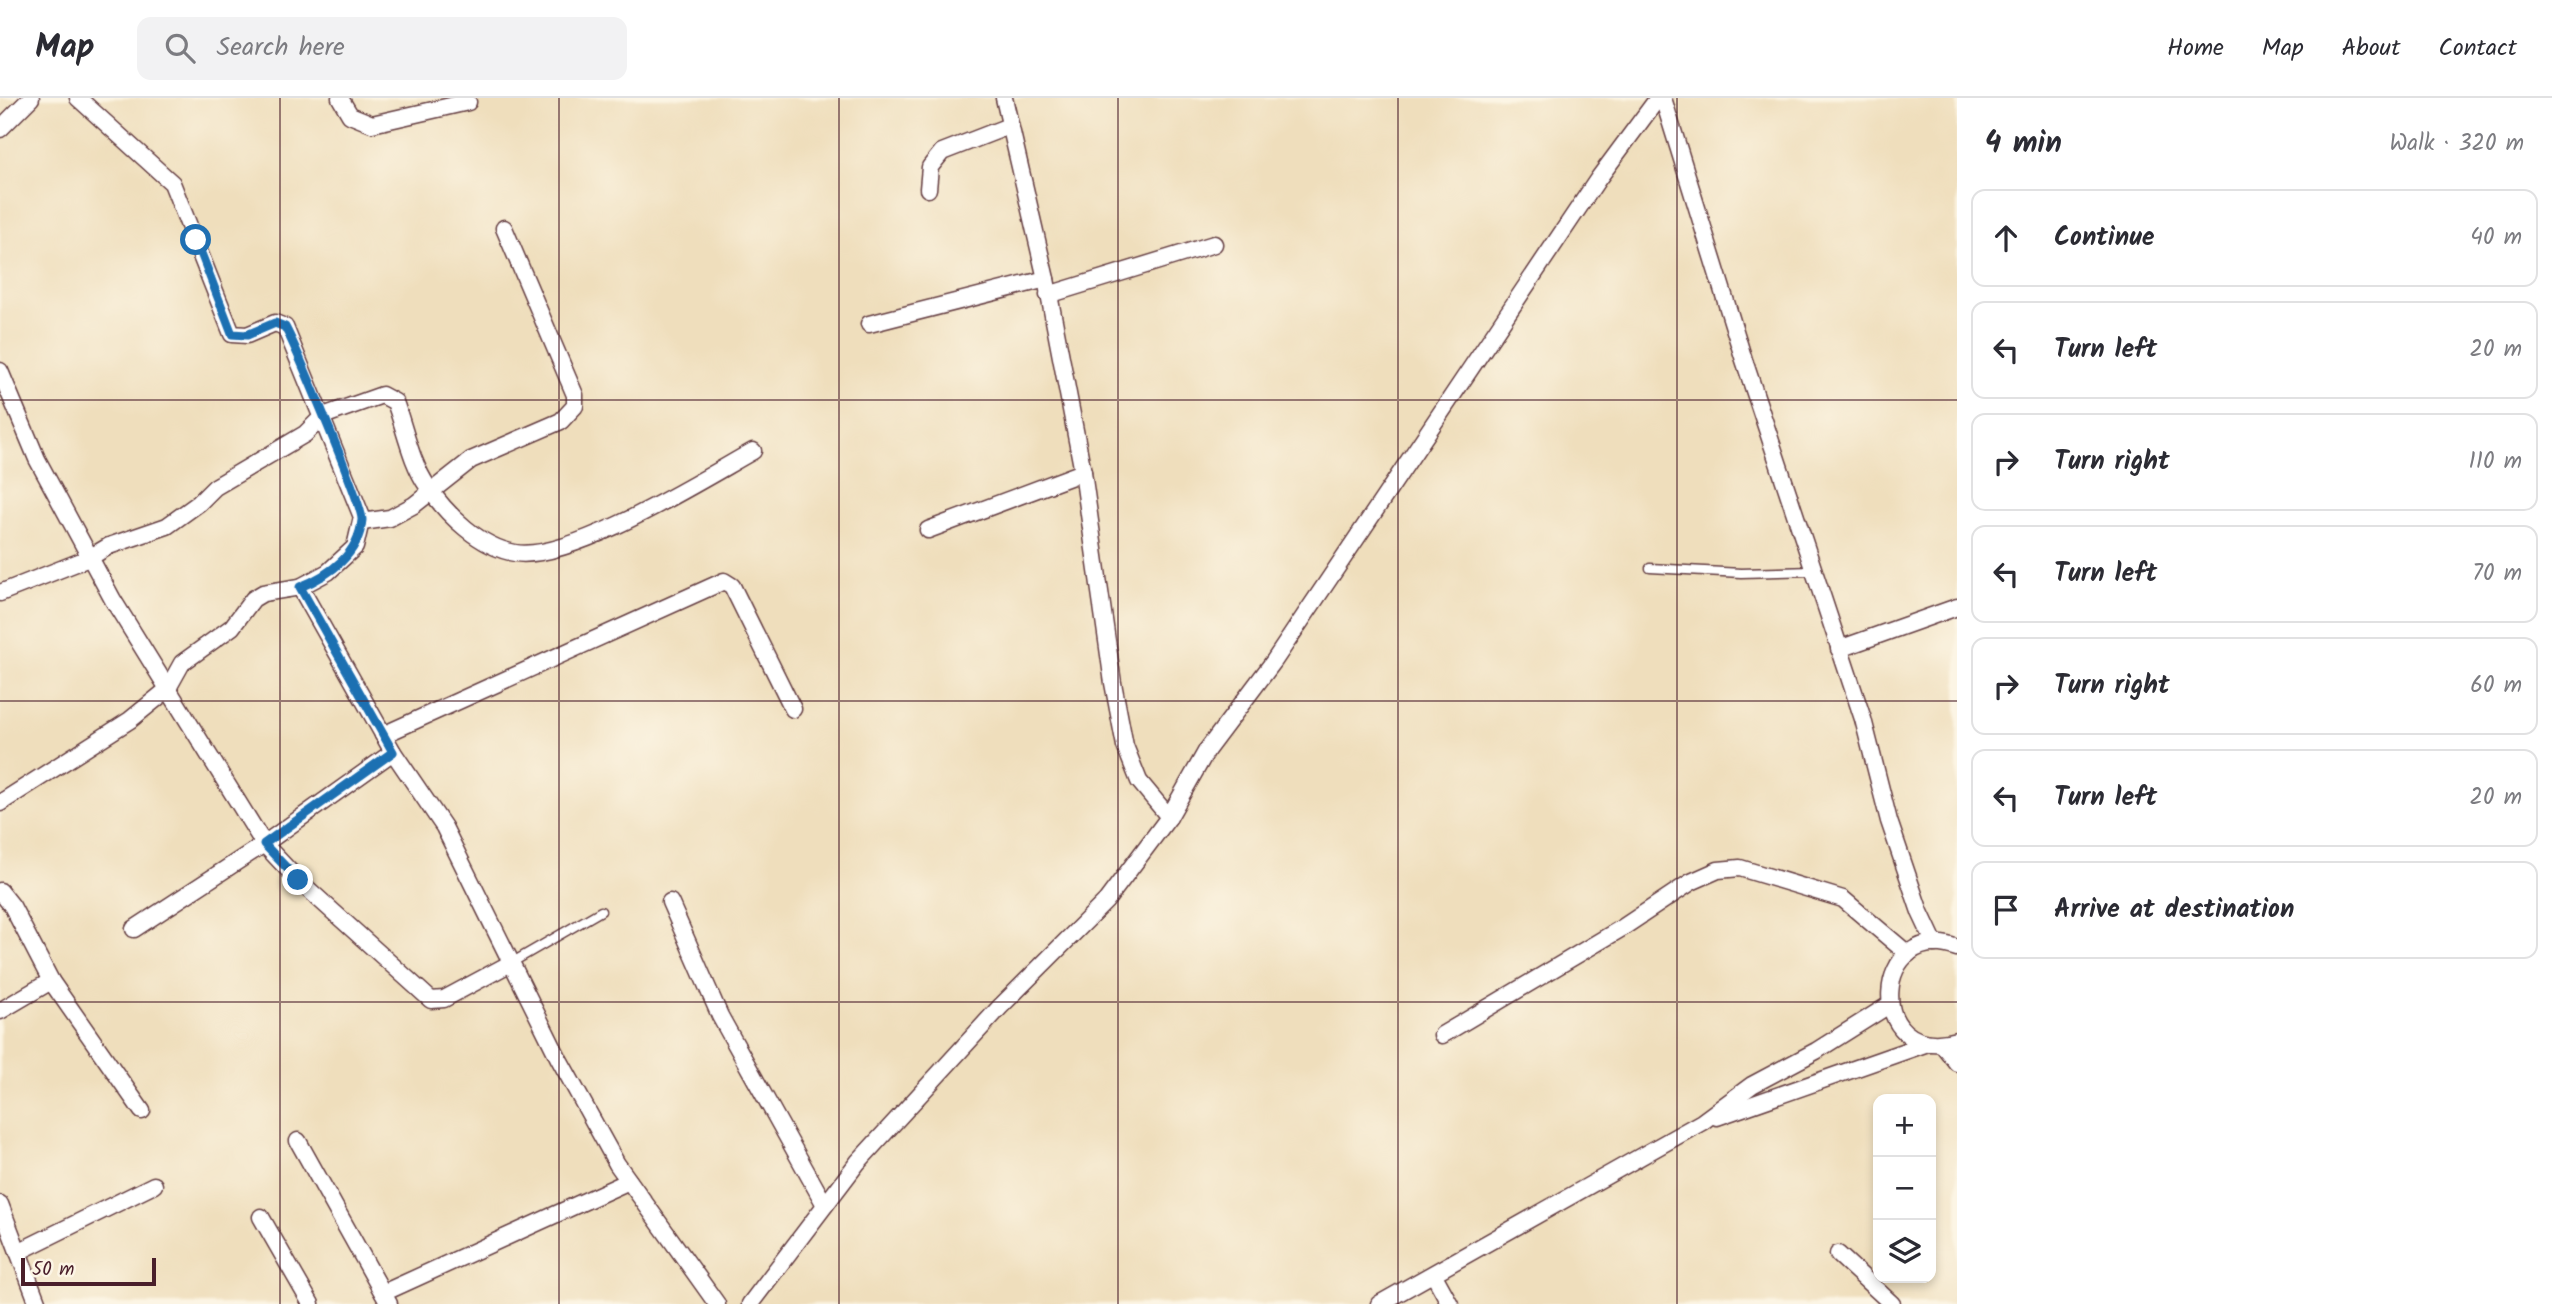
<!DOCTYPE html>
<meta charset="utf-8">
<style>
:root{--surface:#fff;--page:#f2f2f3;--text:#2b2b33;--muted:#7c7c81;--line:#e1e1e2}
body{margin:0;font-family:Kalam,sans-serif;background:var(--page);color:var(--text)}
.controls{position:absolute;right:21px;bottom:21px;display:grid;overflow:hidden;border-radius:14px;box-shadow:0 4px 10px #0003}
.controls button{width:63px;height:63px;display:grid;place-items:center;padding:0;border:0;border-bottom:2px solid var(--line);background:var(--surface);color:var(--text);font:35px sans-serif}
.scale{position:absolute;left:21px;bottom:18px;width:135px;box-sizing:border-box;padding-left:7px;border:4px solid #4a1f2b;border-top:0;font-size:19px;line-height:24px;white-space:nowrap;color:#4a1f2b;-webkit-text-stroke:5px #fcf5e5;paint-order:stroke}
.stop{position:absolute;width:21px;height:21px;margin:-16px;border:5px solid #1f6fb2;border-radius:50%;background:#fff}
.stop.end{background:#1f6fb2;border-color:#fff;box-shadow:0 2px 7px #0008}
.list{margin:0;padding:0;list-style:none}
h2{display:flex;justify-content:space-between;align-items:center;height:91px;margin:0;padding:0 28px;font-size:30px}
h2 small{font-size:23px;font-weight:400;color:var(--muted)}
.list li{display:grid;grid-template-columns:46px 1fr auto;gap:21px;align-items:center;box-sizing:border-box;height:98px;margin:0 14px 14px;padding:0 14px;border:2px solid var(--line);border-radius:14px}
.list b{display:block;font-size:26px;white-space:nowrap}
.list em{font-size:23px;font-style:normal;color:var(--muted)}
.icon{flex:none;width:38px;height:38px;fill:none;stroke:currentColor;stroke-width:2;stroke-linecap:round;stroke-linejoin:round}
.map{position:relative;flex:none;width:1957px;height:1206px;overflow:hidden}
header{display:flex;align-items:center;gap:42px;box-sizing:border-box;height:98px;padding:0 35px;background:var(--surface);border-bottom:2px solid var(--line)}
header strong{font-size:33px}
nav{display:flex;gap:38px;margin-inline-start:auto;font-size:24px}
.search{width:490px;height:63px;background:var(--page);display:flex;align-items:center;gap:18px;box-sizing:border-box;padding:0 24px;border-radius:14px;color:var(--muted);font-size:26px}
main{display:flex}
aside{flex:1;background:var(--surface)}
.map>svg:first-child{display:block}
</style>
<header>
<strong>Map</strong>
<div class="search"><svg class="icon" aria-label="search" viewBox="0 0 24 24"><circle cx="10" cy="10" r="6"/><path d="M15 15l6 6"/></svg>Search here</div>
<nav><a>Home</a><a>Map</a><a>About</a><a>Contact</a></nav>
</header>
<main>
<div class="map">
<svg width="1957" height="1206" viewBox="0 0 1957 1206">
<rect width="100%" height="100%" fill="#fcf5e5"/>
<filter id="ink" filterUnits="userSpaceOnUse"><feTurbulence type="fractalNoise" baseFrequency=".0143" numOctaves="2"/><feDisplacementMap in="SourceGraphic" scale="14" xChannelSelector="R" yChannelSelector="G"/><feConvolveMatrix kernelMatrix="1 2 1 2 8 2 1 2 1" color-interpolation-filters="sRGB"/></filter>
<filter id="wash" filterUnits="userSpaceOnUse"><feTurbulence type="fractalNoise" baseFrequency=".00686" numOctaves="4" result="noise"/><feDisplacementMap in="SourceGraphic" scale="28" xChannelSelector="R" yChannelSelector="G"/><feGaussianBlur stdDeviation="1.57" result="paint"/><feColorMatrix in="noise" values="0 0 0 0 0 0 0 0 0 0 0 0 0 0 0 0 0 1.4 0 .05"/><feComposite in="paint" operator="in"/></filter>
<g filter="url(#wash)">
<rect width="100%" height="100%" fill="#efdebc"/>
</g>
<g filter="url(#ink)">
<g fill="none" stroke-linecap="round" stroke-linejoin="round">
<!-- service casing -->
<g stroke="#633c41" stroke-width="11">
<g id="service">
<path d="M1650,470L1741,475L1813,473"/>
<path d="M511,865L601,813"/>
</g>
</g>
<!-- minor casing -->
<g stroke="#633c41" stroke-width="19">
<g id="minor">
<path d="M340,0L350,17L372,26L468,4"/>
<path d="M1004,0L1046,181L1083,374L1113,585L1125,648L1139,683L1169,719"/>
<path d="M1663,0L1744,262L1863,621L1889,723L1920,814L1935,846"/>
<path d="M0,31L31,0"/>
<path d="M928,91L930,69L942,54L1009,28"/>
<path d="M1048,197L1214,146"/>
<path d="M869,226L1046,181"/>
<path d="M0,273L37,361L113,502L264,746L298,782L431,902L444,901L511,865"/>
<path d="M362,424L390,420L414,407L471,362L561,323L575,308V297L504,130"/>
<path d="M928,432L1083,374"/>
<path d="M300,489L393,654L444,729L559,961L617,1066L717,1206"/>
<path d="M0,495L89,460L109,448L167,428L199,405L215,389L305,336L323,318L382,297L395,304C405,331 411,365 428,389C447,417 480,449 515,455C571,464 701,382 753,353"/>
<path d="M1839,551L1957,509"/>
<path d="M383,637L724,483L732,488L793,611"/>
<path d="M0,705L130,622L167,592L182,565L232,529L253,501L263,495L300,489L328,474L355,449L362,419L285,229L275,225L247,237L232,236L172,85L78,0"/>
<path d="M0,793L12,808L51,883L142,1013"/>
<path d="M670,804L720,918L825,1107"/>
<path d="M134,831L264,746L393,654"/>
<path d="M1957,850C1874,819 1862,968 1957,942"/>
<path d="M0,913L51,883"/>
<path d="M1442,937L1622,830L1691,784L1718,772L1740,770L1843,801L1908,856"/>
<path d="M1942,946L1957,965"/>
<path d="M1717,1019L1928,945"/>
<path d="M298,1043L389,1206"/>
<path d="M0,1106L38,1206"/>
<path d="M261,1119L311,1206"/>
<path d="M18,1154L154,1087"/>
<path d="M1838,1156L1892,1206"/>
<path d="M1434,1177L1450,1206"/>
<path d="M383,1195L629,1083"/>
<path d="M750,1206L858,1064L1000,909L1106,803L1169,719L1207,652L1274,563L1598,81L1658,0"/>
<path d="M1379,1206L1702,1024L1752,987L1816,953L1889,907"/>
</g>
</g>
<!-- service -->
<use href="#service" stroke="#fff" stroke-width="8"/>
<!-- minor -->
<use href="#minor" stroke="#fff" stroke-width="16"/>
</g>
</g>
<g fill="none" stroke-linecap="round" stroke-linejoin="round" filter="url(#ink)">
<!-- route -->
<path stroke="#1f6fb2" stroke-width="9" d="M196,142L232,236L247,237L275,225L285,229C296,249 363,408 362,422C359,456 330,477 300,489L393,654L264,746L298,782"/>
</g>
<!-- grid -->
<path fill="none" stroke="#4a1f2b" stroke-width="2" stroke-opacity="0.55" d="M280,0V1206M559,0V1206M839,0V1206M1118,0V1206M1398,0V1206M1677,0V1206M0,302H1957M0,603H1957M0,904H1957"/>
</svg>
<div class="controls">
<button>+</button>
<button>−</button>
<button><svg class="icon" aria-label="layers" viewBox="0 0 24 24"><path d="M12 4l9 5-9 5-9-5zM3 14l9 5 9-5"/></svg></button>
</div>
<div class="scale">50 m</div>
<div class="stop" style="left:196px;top:142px"></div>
<div class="stop end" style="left:298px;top:782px"></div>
</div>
<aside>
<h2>4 min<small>Walk · 320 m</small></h2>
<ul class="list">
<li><svg class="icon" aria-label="ahead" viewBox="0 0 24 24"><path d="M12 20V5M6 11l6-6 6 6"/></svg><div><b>Continue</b></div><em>40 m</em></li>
<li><svg class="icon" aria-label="left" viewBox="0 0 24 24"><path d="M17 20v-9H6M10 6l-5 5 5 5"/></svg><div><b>Turn left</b></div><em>20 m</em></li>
<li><svg class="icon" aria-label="right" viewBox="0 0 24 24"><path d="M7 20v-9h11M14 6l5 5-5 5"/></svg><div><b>Turn right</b></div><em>110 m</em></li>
<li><svg class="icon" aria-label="left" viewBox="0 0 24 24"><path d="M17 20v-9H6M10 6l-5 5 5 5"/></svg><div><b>Turn left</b></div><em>70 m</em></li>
<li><svg class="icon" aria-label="right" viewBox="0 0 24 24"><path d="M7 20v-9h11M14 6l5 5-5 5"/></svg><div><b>Turn right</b></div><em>60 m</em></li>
<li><svg class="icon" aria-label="left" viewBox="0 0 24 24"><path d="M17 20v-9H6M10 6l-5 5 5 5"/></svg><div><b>Turn left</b></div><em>20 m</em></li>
<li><svg class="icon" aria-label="arrive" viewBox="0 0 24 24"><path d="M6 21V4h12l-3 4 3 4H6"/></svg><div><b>Arrive at destination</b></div></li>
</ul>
</aside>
</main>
